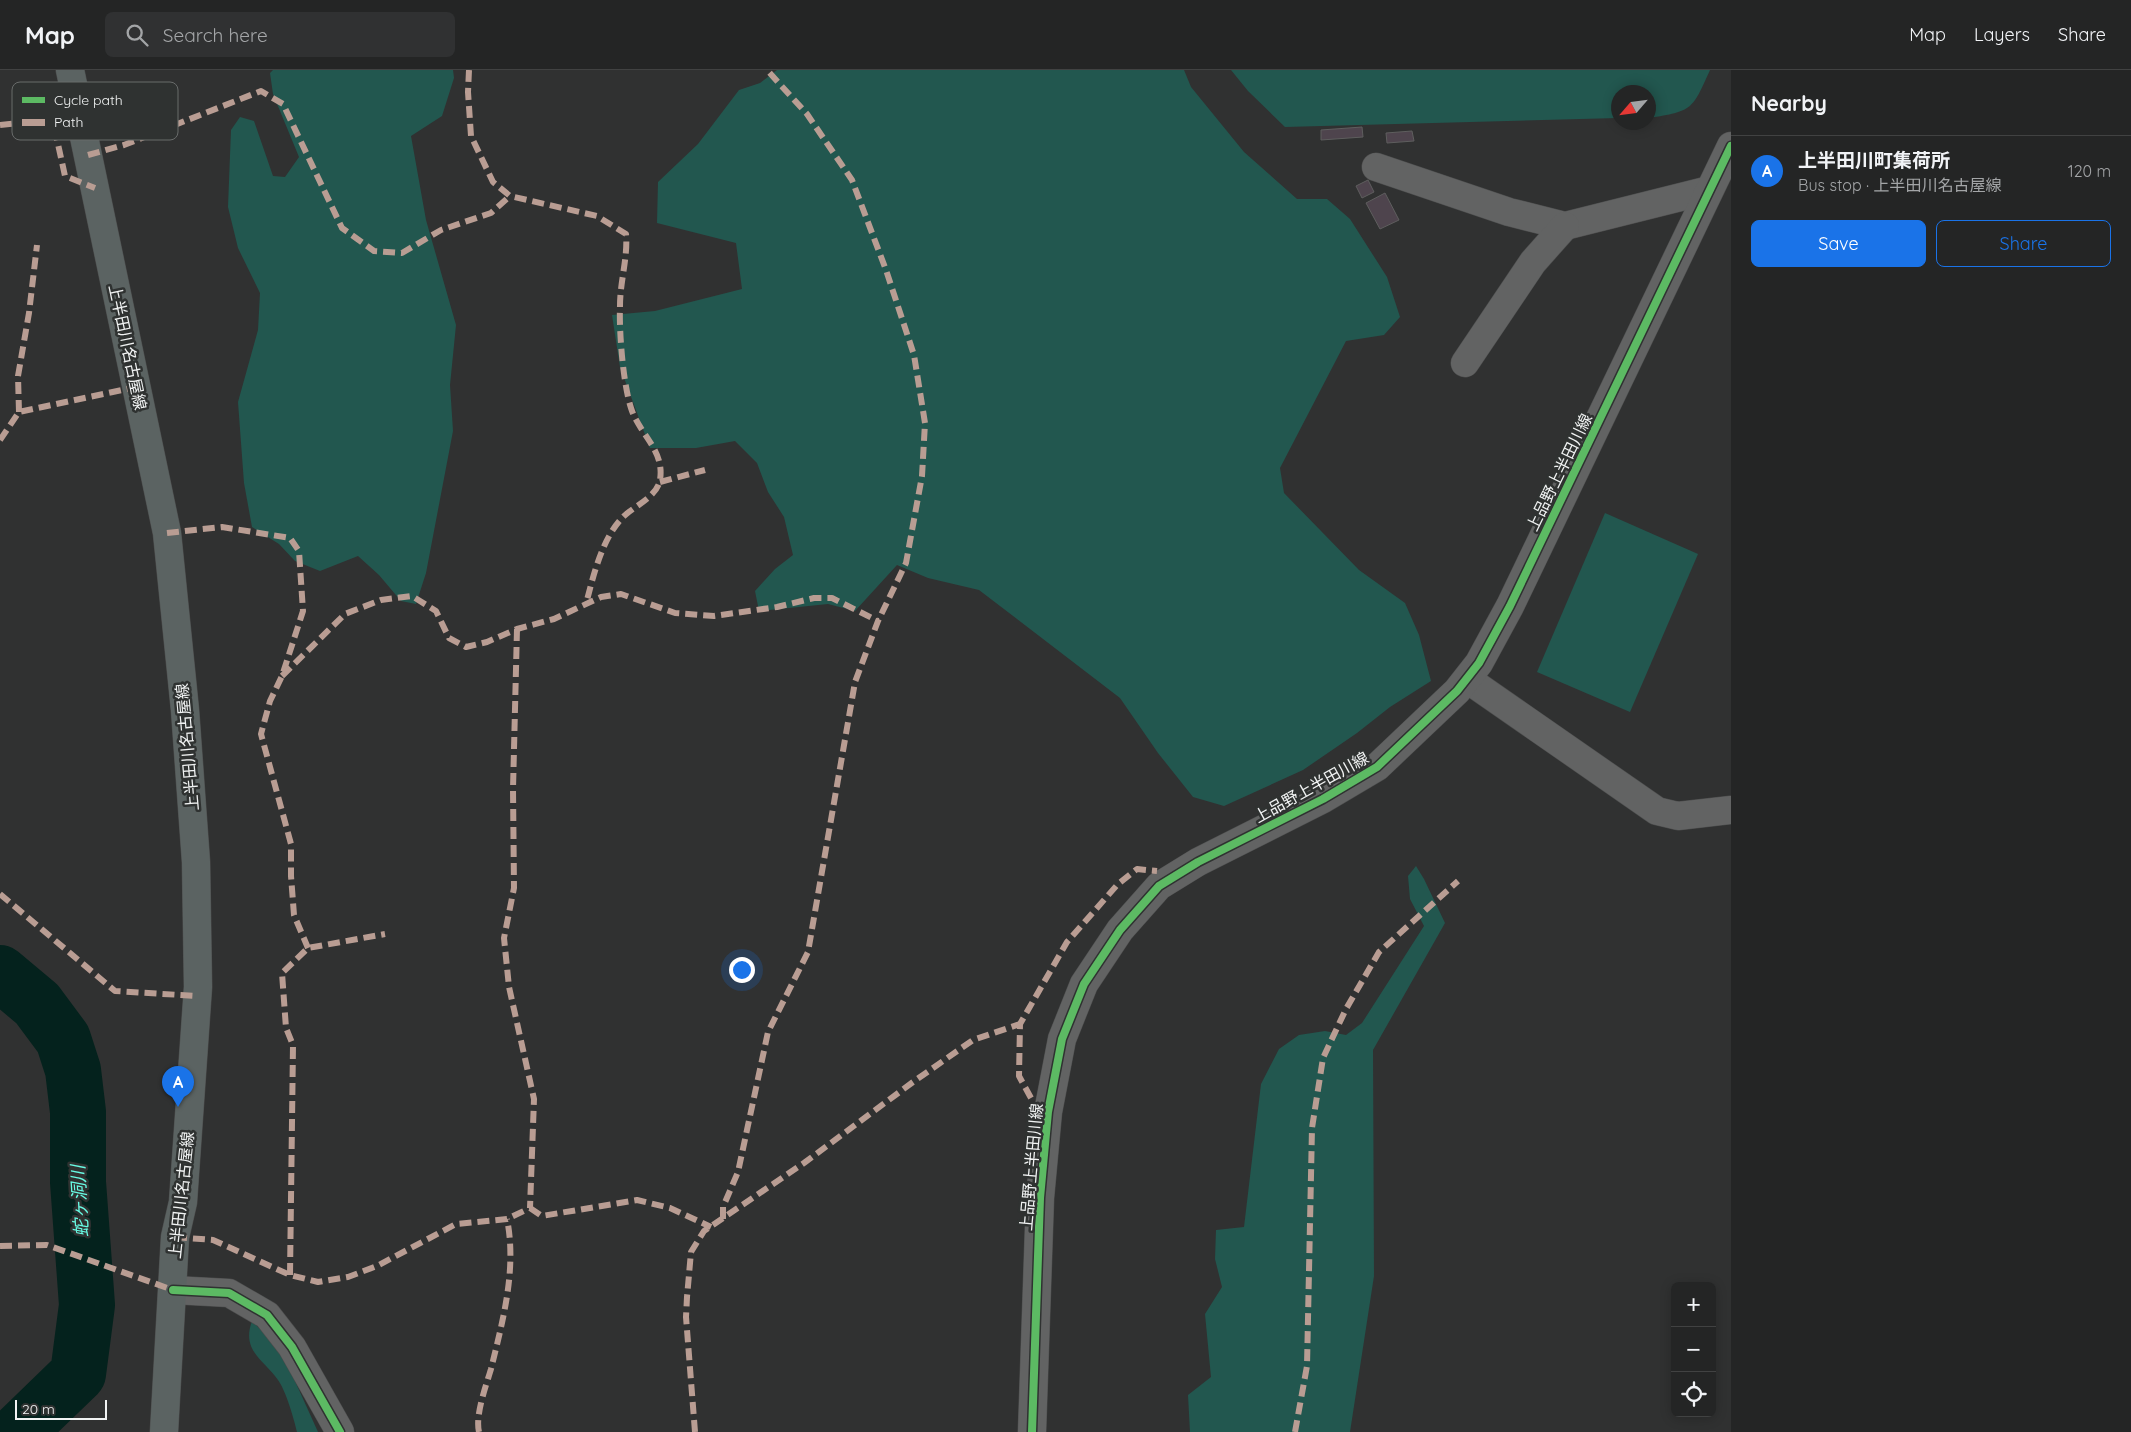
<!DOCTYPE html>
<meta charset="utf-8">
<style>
:root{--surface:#242525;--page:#303132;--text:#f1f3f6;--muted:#a3a5a7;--line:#414242;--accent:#1a73e8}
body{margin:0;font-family:Quicksand,"Noto Sans JP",sans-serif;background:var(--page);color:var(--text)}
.controls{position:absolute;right:15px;bottom:15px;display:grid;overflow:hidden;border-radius:8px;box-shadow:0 2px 12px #0003}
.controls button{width:45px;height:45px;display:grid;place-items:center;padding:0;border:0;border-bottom:1px solid var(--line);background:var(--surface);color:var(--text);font:25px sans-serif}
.compass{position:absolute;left:1611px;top:15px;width:45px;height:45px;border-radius:50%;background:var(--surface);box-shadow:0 2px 12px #0003;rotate:242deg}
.scale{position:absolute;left:15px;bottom:12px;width:92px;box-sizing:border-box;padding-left:5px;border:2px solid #f1f3f3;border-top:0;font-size:14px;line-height:18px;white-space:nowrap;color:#f1f3f3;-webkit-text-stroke:4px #2f3231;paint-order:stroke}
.you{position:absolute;left:741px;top:899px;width:18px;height:18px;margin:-12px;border:4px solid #fff;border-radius:50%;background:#1a73e8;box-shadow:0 0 0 8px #1a73e833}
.badge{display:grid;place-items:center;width:32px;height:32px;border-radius:50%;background:var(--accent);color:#fff;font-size:16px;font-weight:700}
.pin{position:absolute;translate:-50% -41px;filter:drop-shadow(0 1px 2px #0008)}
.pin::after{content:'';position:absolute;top:26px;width:18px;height:15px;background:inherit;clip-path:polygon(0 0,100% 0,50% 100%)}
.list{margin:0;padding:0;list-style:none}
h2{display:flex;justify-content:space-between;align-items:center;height:65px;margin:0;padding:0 20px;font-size:21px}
h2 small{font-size:16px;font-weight:400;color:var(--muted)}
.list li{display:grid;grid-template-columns:32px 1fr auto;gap:15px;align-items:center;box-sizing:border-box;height:70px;padding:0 20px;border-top:1px solid var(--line)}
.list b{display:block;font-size:19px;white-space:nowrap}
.list p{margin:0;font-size:16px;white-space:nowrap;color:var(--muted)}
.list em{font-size:16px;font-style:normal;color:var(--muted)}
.actions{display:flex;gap:10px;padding:15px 20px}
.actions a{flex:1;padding:11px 0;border:1px solid var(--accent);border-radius:8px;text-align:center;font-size:18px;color:var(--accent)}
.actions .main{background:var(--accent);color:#fff}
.icon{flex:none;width:28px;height:28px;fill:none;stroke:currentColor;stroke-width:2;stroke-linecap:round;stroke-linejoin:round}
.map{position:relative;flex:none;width:1731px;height:1362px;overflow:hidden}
header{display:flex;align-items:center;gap:30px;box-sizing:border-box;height:70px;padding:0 25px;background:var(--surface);border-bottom:1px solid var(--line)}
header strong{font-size:24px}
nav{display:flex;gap:28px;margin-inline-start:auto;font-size:18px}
.search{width:350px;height:45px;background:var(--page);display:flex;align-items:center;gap:12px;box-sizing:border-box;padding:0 18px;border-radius:8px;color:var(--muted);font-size:19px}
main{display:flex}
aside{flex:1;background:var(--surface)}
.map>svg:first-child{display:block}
</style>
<header>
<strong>Map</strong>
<div class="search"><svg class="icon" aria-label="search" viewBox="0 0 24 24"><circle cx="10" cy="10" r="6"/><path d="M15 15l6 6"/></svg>Search here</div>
<nav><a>Map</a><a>Layers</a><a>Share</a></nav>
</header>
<main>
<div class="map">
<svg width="1731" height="1362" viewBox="0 0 1731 1362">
<rect width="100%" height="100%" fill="#303131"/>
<!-- green -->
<g fill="#22574f">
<path d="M273,0H453L454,8L442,46L411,66L426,150L456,255L450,315L453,361L426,503L416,534L401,531L379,505L358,486L320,501L295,491L279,474L252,457L244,413L238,332L258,260L260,223L238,178L228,137L231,60L240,47L254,51L273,106L285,107L299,87L273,24L270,3Z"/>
<path d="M777,0H1184L1191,17L1244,82L1297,129H1327L1350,149L1387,207L1400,247L1384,265L1346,271L1280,398L1284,423L1359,500L1405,533L1419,565L1431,611L1390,637L1357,663L1303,700L1224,736L1193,727L1158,683L1120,628L979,520L928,508L897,495L855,541L828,534L759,541L755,521L775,499L793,485L784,447L768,422L757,393L735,371L696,378H650L620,297L612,245L655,241L742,219L736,173L657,153L658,112L698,74L739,20L760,13Z"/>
<path d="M1231,0H1710C1692,40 1693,41 1649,48L1648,22H1618V48L1285,57L1248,21Z"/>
<path d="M1605,443L1698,484L1630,642L1537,602Z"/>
<path d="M1416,796L1424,809L1445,853L1373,980L1374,1206L1350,1362H1190L1188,1325L1211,1307L1205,1244L1222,1217L1215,1189L1216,1160L1244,1157L1261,1014L1279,979L1299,965L1325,961L1346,965L1362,953L1424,856L1410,829L1408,806Z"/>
<path d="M252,1251L281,1280L318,1362H297C294,1349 286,1321 278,1310C264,1290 241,1281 252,1251Z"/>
</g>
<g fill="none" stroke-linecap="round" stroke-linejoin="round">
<!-- river -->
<path stroke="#04221d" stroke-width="56" d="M0,903L37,934L63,969L73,1000L78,1042V1112L87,1235L78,1304L18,1362"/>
</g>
<!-- building -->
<g fill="#4e444d" stroke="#5e5e5e">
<path d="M1362,57L1363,67L1321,70V60Z"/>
<path d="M1412,61L1414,71L1387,73L1386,63Z"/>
<path d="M1368,110L1374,122L1362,128L1356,116Z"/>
<path d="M1385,123L1399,150L1380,159L1366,133Z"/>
</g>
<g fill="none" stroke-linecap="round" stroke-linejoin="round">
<!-- minor casing -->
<g stroke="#4c4d4d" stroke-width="29">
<g id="minor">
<path d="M1376,97L1509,142L1565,156L1709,120"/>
<path d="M1465,293L1533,192L1565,156"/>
<path d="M1467,609L1657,741L1678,746L1731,740"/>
<path d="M173,1220L229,1223L267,1245L292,1277L340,1362"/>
<path d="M1032,1362L1040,1128L1048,1042L1062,969L1084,914L1120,860L1159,816L1198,792L1323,729L1377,697L1457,621L1479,593L1510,536L1731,76"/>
</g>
</g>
<!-- major casing -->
<g stroke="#4c4d4d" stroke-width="29">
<path id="major" d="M70,0L167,463L185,640L196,792L198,917L183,1132L175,1167L164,1362"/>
</g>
<!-- minor -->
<use href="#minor" stroke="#626363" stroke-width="28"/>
<!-- major -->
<use href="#major" stroke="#5b6362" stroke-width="28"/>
<!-- quiet -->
<g stroke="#b99d93" stroke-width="6" stroke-dasharray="12 6" stroke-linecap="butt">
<path d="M469,0L468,22L471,66L493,112L510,126L597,146L626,164C628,188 620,211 620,236C619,262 623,313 631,338C639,364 665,380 660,410C657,427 634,436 623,447C602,468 593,507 586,534"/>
<path d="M0,55L36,51L56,65L65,106L95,118"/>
<path d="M88,85L124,75L261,21L283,34L342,158L374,181L402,183L441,160L491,143L510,126"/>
<path d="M19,342L18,306L29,243L37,175"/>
<path d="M0,370L19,342L136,317"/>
<path d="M660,412L705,400"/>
<path d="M167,463L222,457L290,468L299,481L303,541L282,606L270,631L261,664L291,774V806L294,845L308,878"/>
<path d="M517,559L513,719L514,818L504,868L509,917L534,1029L530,1138"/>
<path d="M282,606L345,544L381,530L412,526L436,541L449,568L466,577L487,572L517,559L554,549L601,527L621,524L675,543L714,546L777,537L814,528H832L878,551"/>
<path d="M0,824L115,921L197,926"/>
<path d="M1031,1028L1019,1006L1020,954L1067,872L1118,814L1137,799L1157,801"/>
<path d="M530,1138L542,1146L637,1130L670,1138L711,1157"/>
<path d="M723,1149V1137L738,1102L768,962L808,882L855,612L878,551L906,493L922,406L925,353L914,285L886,200L852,110L807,44L767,0"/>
<path d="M175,1167L213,1170L290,1205L318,1212L348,1207L377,1196L456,1154L507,1149L530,1138"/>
<path d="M0,1176L47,1175L173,1220"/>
<path d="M290,1205L293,975L286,958L282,903L308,878L385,864"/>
<path d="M479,1362C475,1345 486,1316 491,1299C503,1250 517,1199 507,1149"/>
<path d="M695,1362L686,1247L687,1227L691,1182L704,1161L804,1093L913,1012L973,970L1020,954"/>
<path d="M1295,1362L1307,1296L1312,1058L1323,988L1346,939L1379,882L1458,811"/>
</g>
<!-- cycleway casing -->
<g stroke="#2f3231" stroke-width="11">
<g id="cycleway">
<path d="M173,1220L229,1223L267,1245L292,1277L340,1362"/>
<path d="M1032,1362L1040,1128L1048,1042L1062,969L1084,914L1120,860L1159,816L1198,792L1323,729L1377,697L1457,621L1479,593L1510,536L1731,76"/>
</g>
</g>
<!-- cycleway -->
<use href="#cycleway" stroke="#5cba63" stroke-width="8"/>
</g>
<g text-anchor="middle" stroke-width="5" stroke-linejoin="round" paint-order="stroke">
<!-- street labels -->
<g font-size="16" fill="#f1f3f3" stroke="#2f3231">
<text transform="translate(128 277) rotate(78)" y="6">上半田川名古屋線</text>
<text transform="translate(1559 402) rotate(-64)" y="6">上品野上半田川線</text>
<text transform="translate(187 677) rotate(-95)" y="6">上半田川名古屋線</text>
<text transform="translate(1311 717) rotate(-29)" y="6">上品野上半田川線</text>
<text transform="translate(1031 1097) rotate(-85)" y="6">上品野上半田川線</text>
<text transform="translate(181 1125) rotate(-84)" y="6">上半田川名古屋線</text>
</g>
<!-- water labels -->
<g font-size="18" font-style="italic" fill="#68fce5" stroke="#2f3231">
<text transform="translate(80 1131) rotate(-93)" y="6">蛇ヶ洞川</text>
</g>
</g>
<!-- legend -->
<rect x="12" y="12" width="166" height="58" rx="8" fill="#2f3231" stroke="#696c6b" stroke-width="1"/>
<rect x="22" y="27" width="23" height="6" fill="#5cba63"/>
<rect x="22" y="49" width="23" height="7" fill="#b99d93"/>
<g font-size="14" fill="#f1f3f3">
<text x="54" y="35">Cycle path</text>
<text x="54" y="57">Path</text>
</g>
</svg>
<div class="controls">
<button>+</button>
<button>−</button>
<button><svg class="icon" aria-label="locate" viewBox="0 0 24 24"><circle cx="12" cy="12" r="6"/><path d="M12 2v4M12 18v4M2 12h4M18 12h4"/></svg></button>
</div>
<svg class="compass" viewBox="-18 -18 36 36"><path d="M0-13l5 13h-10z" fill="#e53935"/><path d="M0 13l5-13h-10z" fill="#a3a5a7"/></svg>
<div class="scale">20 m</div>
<div class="you"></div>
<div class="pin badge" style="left:178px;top:1037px">A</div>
</div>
<aside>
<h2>Nearby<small></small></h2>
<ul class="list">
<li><span class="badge">A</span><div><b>上半田川町集荷所</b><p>Bus stop · 上半田川名古屋線</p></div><em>120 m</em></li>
</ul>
<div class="actions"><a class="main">Save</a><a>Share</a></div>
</aside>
</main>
